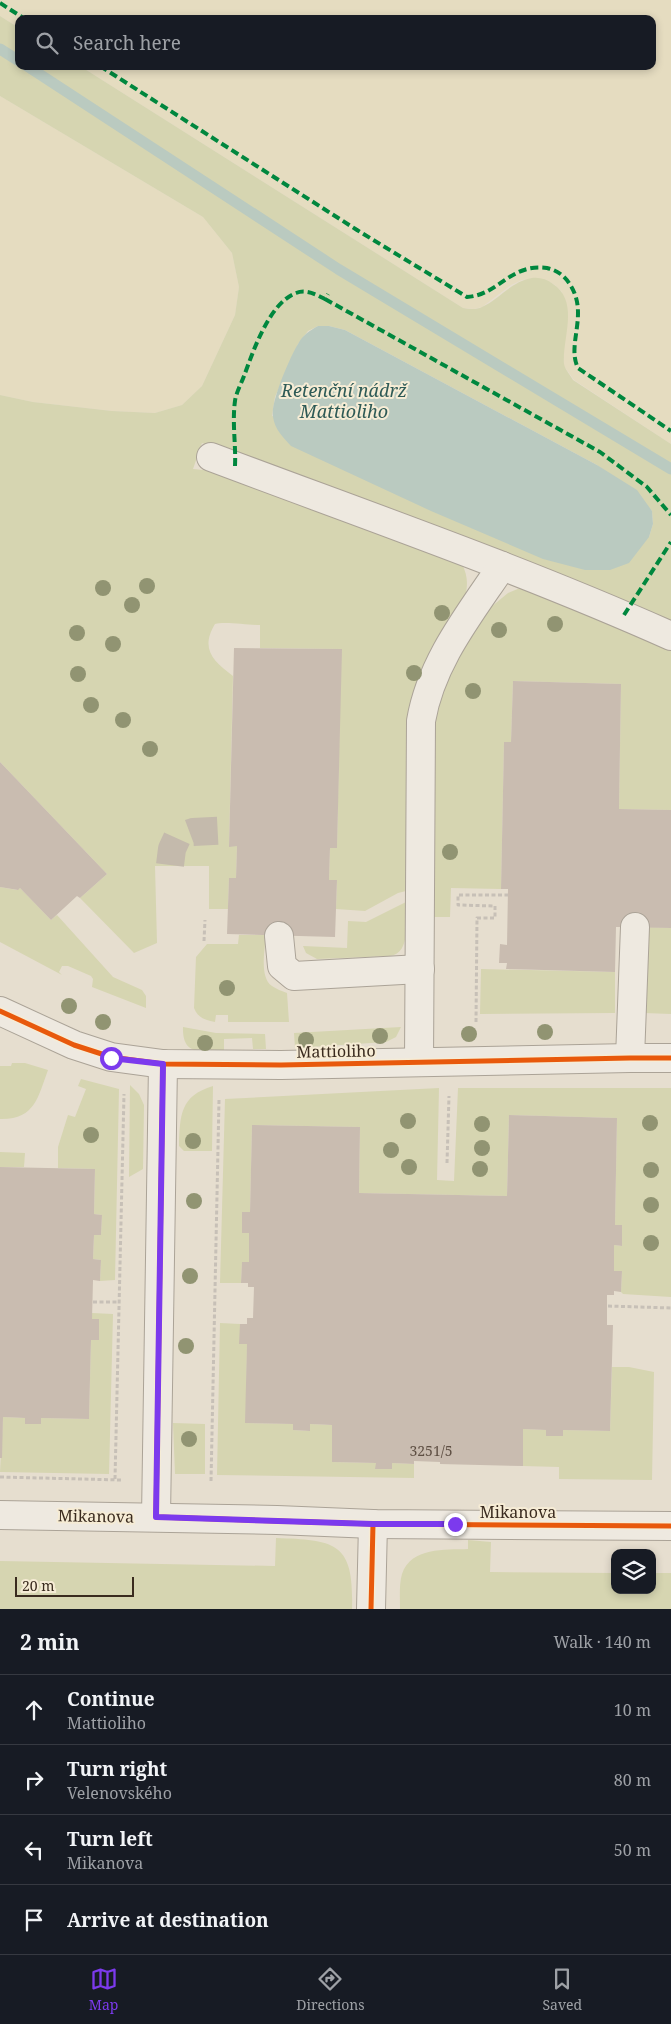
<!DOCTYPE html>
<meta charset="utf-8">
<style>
:root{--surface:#171b24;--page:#20242c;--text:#f1f3f6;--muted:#9ea1a6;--line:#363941;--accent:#7c3aed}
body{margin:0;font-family:"Noto Serif",serif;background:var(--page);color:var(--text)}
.controls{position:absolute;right:15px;bottom:15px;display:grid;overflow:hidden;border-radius:10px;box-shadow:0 2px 8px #0003}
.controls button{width:45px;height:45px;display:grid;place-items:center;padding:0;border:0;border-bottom:1px solid var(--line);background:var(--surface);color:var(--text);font:25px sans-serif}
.scale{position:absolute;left:15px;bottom:12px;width:119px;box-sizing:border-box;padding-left:5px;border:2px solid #3a2b1f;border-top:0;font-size:14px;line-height:18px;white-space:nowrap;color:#3a2b1f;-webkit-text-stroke:4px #f6ecd5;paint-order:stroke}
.stop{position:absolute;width:15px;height:15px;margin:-11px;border:4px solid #7c3aed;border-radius:50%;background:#fff}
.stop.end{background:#7c3aed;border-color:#fff;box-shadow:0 1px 5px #0008}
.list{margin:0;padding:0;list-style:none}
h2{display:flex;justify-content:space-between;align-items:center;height:65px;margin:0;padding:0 20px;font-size:21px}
h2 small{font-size:16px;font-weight:400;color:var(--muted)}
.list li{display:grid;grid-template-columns:32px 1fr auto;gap:15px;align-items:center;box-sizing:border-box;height:70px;padding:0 20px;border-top:1px solid var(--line)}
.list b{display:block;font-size:19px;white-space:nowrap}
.list p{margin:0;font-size:16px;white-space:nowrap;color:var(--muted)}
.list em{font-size:16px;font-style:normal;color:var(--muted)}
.icon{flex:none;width:28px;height:28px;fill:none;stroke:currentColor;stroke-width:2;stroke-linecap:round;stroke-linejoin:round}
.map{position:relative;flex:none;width:671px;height:1609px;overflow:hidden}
.search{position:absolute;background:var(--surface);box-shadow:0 2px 8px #0003;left:15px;right:15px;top:15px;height:55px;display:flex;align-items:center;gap:12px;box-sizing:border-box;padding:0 18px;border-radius:10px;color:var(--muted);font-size:19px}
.sheet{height:345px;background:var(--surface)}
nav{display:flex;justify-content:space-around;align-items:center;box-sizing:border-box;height:70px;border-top:1px solid var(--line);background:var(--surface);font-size:14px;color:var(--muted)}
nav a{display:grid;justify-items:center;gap:2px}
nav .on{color:var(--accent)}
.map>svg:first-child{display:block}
</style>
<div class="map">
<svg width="671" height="1609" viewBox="0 0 671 1609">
<rect width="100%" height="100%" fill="#e6decf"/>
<!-- farmland -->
<g fill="#e5dcc0">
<path d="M0,0H671V444L574,380L564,366L562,292L555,285L546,280L535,278L522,280L511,285L482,307L474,309L463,308L80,66H652V19H19V28L0,16Z"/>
<path d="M0,96L203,217L232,253L239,287L235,315L202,386L182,405L155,413L112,411L33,402L0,395Z"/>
</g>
<!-- green -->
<g fill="#d6d5b1" fill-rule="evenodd">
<path d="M0,16L19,28V66H80L463,308C469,309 476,310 482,307C500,299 510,282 532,278C539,277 547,279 553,284C580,302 562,338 564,364C565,369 570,375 573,380L671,444V624L640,610L202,443L193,469L213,471L462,564C467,574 468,582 466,593L409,729L406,891L398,893L365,911L336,909L337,880H329L330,848H337L341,649L260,648V625C248,625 224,621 215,624C200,649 213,661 233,676L229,846H237L236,878H229L228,909H209V866H155L157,943L134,953L80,898L107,874L0,762V395L33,402L112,411L155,413L182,405L202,386L235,315L239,287L232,253L203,217L0,96ZM318,326H329L345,330L597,465L652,511L653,524L649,537L272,416L275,397L298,344L308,331Z"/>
<path d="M520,588H526L671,647V810L619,809L621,684L513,681L511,742H504L501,889L451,888L450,917H430L435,699L479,617L508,593Z"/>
<path d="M0,887L17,890L20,888L51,920L57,915L113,977L142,990L146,996V1008L92,987L93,979L91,976L68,966H62L59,972L62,975L0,942Z"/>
<path d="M406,902C405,919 412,953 390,956L317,959L306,953L303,946L347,948L348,921L366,922Z"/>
<path d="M647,927L671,928V1014L644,1013Z"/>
<path d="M239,935H266C265,949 259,977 272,986C276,989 282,991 287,993L289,1022H228V1015H216L215,1022C205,1020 198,1018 194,1008L196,957L207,944H238Z"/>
<path d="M481,969L615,972V1013L480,1014Z"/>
<path d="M183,1027L216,1033L265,1034L266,1049H253L252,1038L224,1039V1051C202,1051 182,1057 183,1027Z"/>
<path d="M401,1027L396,1037L386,1042L295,1048L294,1033Z"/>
<path d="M12,1063H25L48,1070C38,1097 35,1120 0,1119V1066H11Z"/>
<path d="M81,1079L119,1089L115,1280L100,1281L101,1260L93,1259L94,1235H101L102,1215L94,1214L95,1169L58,1168V1147L68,1115L75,1117L86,1089L78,1086Z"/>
<path d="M130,1085L139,1094L144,1105L143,1169L129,1177Z"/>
<path d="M213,1086L212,1151H184L179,1146C180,1115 180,1096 213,1086Z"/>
<path d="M439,1088L437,1180L454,1181L458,1088H671V1297L623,1294L621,1292L622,1271H614V1245L622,1246V1226L615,1225L617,1118L509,1115L507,1196L359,1193L360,1127L252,1125L250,1212H242L249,1233V1262L242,1263L241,1283H220L225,1099Z"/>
<path d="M0,1152L25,1153L24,1167H0Z"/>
<path d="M92,1313L113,1314L109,1474L0,1472L3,1417L25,1418V1424H41V1418L89,1419L91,1340H99V1320L92,1319Z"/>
<path d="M220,1323L240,1324V1343L247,1344L246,1423L293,1424V1430L309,1431L310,1424L332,1425V1462L376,1463V1469H392V1463L414,1464V1478L217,1475Z"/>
<path d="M612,1367H629L654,1372L652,1480L559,1479V1467L523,1466V1429L546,1430V1436H562L563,1430L610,1431Z"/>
<path d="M173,1423L205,1424V1474H175Z"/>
<path d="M276,1538C337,1540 354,1543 352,1609H0V1561L275,1566Z"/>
<path d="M468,1540L491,1542L490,1572L615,1573V1590H652V1573H671V1609H400C400,1598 399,1584 402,1574C411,1547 445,1550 468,1549Z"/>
</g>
<!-- water -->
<path fill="#bacac0" d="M318,326H329L345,330L597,465L637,490L652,511L653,524L649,537L629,563L610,570H585L543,559L431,511L291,446C283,437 275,430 273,417C270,403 290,357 298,344C303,335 309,331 318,326Z"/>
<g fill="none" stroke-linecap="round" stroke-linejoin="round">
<!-- stream -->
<g stroke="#bacac0" stroke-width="11">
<path d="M0,49L19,61"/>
<path d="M27,66L338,269L671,469"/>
</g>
</g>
<!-- building -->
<g fill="#c9bcb0">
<path d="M234,648L342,649L337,848H330L329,880H337L335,937L227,934L229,878H236L237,846L229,847Z"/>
<path d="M513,681L621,684L619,809L671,810V928L616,927L615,972L506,969L507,963H499L500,944L507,945L508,889H501L504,742H511Z"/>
<path d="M0,762L107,874L80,898L77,896L51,920L20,888L18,890L0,887Z"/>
<path d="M509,1115L617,1118L615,1225H622V1246L614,1245V1271H622L621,1292L614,1291V1295H607V1325H613L610,1431L563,1430V1436H546V1430L523,1429V1466L440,1464V1462L414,1461V1464L392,1463V1469H375L376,1463L332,1462V1425L310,1424V1431L293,1430V1424L245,1423L247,1344H239L240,1324H247V1318H253L254,1287H248V1283H241L242,1262H249V1233H242V1212H250L252,1125L360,1127L359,1193L507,1196Z"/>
<path d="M0,1167L95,1169L94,1214L102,1215L101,1235H94L93,1259L101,1260L100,1281L93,1280L92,1319H99V1340H91L89,1419L41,1418V1424H25V1418L3,1417L2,1458H0Z"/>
</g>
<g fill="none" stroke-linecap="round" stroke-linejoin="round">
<!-- minor-tunnel -->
<path stroke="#c4baac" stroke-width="28" stroke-dasharray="28 14" stroke-linecap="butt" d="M170,865L172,849L177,838L193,832L230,830"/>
<!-- minor casing -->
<g stroke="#aba397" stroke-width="30">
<g id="minor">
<path d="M211,457C365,515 521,569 671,636"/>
<path d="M279,936L282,966L294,976L420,969"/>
<path d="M0,1011L74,1045L111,1057L163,1064L281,1065L630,1058H671"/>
<path d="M630,1058L635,927"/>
<path d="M419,1062L421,721C431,662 469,615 502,566"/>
<path d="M0,1515L277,1520L373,1524L671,1526"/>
<path d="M156,1517L163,1064"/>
<path d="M371,1609L373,1524"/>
</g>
</g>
<!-- path -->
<g stroke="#c7c0b7" stroke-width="3" stroke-dasharray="4 2.5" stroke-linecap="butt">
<path d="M204,941L205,920"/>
<path d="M476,1022L477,918H495V906L458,905V895H508"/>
<path d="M447,1163L449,1096"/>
<path d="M93,1302H119"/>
<path d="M608,1306L671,1308"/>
<path d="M0,1477L122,1480"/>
<path d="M115,1479L124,1094"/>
<path d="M211,1481L219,1100"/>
</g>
<!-- minor -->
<use href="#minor" stroke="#eee9e0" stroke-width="28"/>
<!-- quiet -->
<g stroke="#00873e" stroke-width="4" stroke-dasharray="8 4" stroke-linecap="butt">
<path d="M0,3L25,19"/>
<path d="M100,66L357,230L467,297C499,295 510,263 547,268C556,270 564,275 569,283C590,313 566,344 578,368L671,431"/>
<path d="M325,299L600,452L647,487L671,515"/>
<path d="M235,466C236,444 232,423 235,401C236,393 241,384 244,376C253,352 269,303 296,293C306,289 315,294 325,299L328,294"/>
<path d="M624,615L671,542"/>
</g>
<!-- cycleway casing -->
<g stroke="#f6ecd5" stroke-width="8">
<g id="cycleway">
<path d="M0,1011L74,1045L111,1057L163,1064L281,1065L630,1058H671"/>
<path d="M163,1064L156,1517L373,1524L671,1526"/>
<path d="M371,1609L373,1524"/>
</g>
</g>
<!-- cycleway -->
<use href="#cycleway" stroke="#e8590c" stroke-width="5"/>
</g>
<!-- trees -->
<g fill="#919472">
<circle cx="147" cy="586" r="8"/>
<circle cx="103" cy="588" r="8"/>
<circle cx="132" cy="605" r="8"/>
<circle cx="442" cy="613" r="8"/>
<circle cx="555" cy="624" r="8"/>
<circle cx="499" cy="630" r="8"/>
<circle cx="77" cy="633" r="8"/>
<circle cx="113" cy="644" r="8"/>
<circle cx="414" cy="673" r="8"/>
<circle cx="78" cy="674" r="8"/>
<circle cx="473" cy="691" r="8"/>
<circle cx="91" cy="705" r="8"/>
<circle cx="123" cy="720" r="8"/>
<circle cx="150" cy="749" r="8"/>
<circle cx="450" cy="852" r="8"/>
<circle cx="227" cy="988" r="8"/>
<circle cx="69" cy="1006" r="8"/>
<circle cx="103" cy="1022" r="8"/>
<circle cx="545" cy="1032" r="8"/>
<circle cx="469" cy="1034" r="8"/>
<circle cx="380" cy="1036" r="8"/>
<circle cx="306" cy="1040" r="8"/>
<circle cx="205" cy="1043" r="8"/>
<circle cx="408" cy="1121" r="8"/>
<circle cx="650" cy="1123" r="8"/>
<circle cx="482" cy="1124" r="8"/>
<circle cx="91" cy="1135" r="8"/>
<circle cx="193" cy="1141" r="8"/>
<circle cx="482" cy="1148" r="8"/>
<circle cx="391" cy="1150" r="8"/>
<circle cx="409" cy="1167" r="8"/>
<circle cx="480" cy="1169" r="8"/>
<circle cx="651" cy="1170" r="8"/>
<circle cx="194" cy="1201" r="8"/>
<circle cx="651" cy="1205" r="8"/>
<circle cx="651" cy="1243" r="8"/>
<circle cx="190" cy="1276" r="8"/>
<circle cx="186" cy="1346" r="8"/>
<circle cx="189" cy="1439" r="8"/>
</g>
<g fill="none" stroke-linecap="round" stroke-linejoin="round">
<!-- route -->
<path stroke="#7c3aed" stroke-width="6" d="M111,1058L163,1064L156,1517L373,1524H455"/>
</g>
<g text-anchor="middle" stroke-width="4" stroke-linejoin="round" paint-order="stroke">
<!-- number labels -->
<g font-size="14" fill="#5e4f43">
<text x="431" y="1456">3251/5</text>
</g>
<!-- street labels -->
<g font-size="16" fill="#3a2b1f" stroke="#f6ecd5">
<text transform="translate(336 1051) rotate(-1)" y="6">Mattioliho</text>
<text x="518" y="1518">Mikanova</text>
<text transform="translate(96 1516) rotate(1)" y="6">Mikanova</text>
</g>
<!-- water labels -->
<g font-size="18" font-style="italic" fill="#2e5a56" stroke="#f6ecd5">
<text x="344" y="397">Retenční nádrž<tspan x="344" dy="21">Mattioliho</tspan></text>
</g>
</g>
</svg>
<div class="controls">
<button><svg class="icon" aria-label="layers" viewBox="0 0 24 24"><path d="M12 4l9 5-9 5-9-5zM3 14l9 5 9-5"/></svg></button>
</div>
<div class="scale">20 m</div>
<div class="stop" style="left:111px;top:1058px"></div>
<div class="stop end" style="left:455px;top:1524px"></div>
<div class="search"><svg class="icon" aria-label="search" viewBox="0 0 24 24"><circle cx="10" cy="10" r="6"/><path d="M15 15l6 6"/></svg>Search here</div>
</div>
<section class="sheet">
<h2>2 min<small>Walk · 140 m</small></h2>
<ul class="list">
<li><svg class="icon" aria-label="ahead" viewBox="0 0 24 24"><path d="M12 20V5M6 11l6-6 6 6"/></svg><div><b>Continue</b><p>Mattioliho</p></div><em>10 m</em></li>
<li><svg class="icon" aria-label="right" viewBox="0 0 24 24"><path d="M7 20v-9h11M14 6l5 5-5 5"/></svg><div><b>Turn right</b><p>Velenovského</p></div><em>80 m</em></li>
<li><svg class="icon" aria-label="left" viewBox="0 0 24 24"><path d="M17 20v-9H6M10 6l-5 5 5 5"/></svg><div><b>Turn left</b><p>Mikanova</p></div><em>50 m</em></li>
<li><svg class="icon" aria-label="arrive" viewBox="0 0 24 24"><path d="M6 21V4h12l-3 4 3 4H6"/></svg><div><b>Arrive at destination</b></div></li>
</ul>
</section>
<nav>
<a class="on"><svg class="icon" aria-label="map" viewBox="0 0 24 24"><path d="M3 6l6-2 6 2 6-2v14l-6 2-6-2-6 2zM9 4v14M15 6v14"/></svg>Map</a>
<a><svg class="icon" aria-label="directions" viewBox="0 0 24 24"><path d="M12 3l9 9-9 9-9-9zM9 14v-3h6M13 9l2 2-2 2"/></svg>Directions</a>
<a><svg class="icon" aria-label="saved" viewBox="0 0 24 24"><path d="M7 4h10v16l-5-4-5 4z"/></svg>Saved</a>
</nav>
